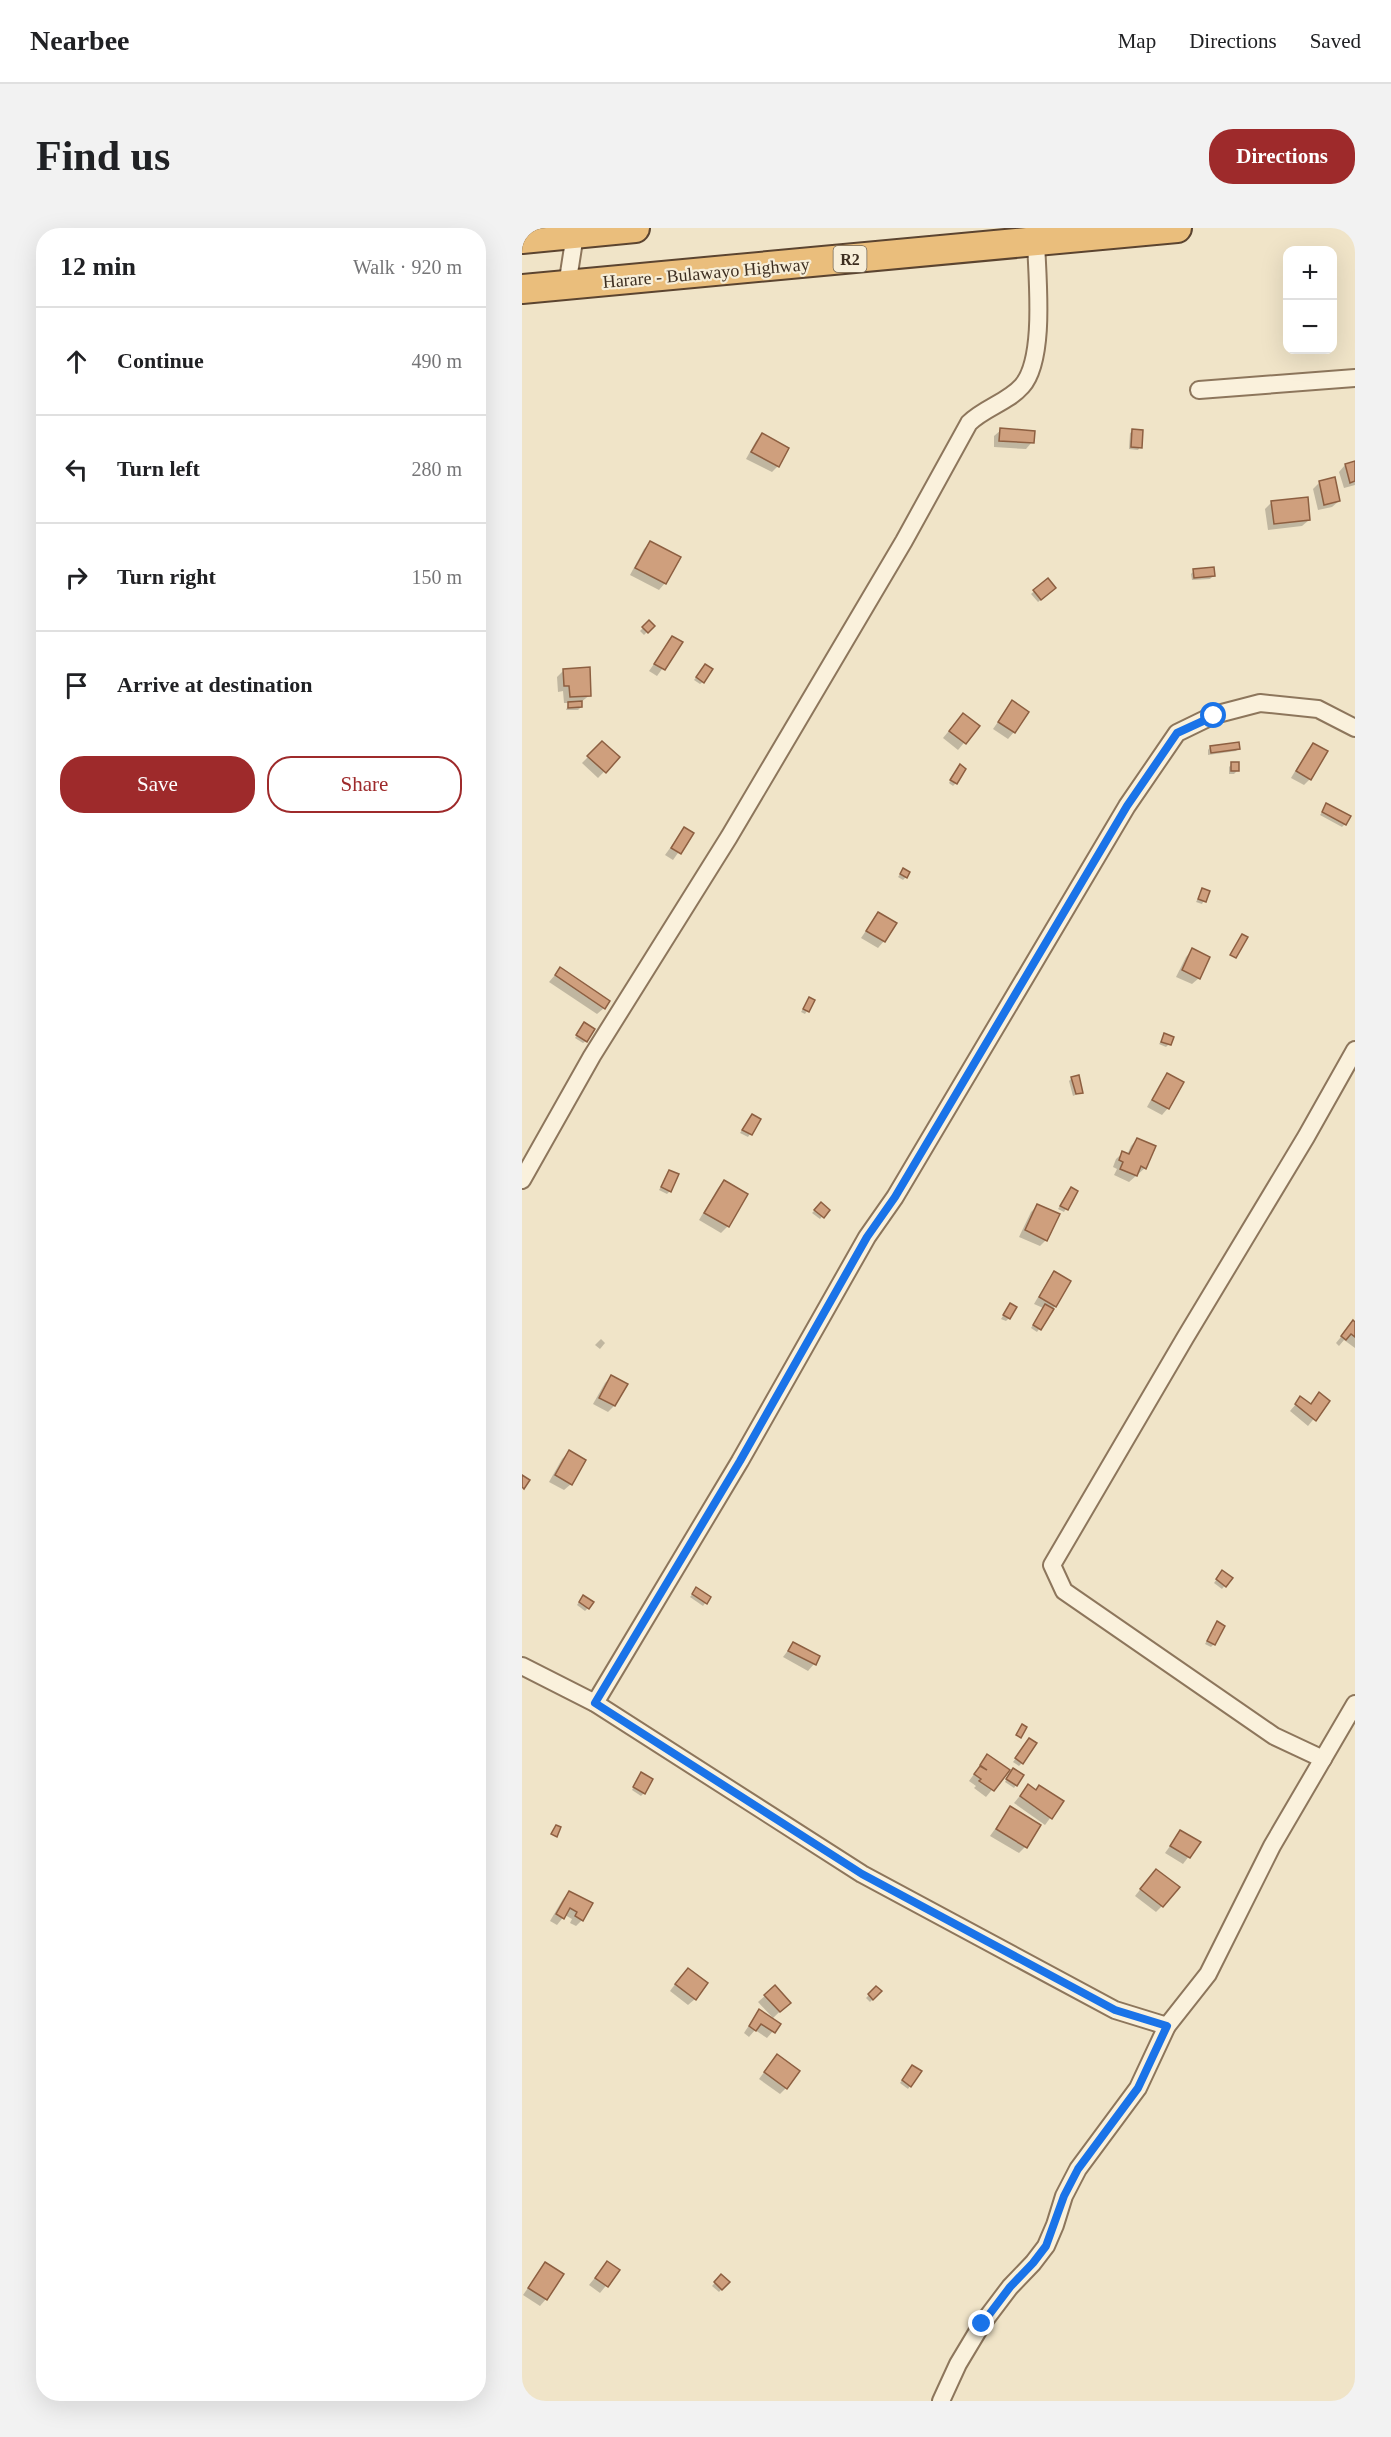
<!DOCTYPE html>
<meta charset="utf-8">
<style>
:root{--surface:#fff;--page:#f2f2f2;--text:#202124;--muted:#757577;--line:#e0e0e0;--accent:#9e2a2b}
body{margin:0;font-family:Georgia,serif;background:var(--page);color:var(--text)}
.controls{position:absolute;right:18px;top:18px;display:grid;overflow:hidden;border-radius:12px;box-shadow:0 6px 24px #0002}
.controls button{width:54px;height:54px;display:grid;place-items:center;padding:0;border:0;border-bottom:2px solid var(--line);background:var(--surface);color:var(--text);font:30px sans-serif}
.stop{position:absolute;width:18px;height:18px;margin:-14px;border:4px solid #1a73e8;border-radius:50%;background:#fff}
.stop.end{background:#1a73e8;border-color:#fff;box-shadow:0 2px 6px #0008}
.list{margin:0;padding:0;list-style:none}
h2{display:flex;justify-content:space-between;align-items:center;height:78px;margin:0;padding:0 24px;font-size:26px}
h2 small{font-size:20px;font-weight:400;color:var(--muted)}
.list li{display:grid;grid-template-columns:39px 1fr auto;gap:18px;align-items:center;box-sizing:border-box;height:108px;padding:0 24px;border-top:2px solid var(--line)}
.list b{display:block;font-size:22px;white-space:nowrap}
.list em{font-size:20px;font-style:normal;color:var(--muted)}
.actions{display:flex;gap:12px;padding:18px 24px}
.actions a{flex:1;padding:14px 0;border:2px solid var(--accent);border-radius:24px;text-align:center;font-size:21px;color:var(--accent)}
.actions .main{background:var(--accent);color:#fff}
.icon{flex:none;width:33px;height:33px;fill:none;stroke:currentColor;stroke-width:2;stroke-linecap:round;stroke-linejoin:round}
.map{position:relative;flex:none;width:833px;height:2173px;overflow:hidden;border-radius:24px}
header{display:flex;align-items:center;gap:36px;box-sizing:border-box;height:84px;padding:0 30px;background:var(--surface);border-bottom:2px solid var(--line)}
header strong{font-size:28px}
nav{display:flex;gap:33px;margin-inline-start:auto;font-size:21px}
.intro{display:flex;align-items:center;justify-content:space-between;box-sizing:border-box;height:144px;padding:0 36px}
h1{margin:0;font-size:42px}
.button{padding:15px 27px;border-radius:24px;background:var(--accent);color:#fff;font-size:21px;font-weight:700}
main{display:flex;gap:36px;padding:0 36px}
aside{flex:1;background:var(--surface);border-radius:24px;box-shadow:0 6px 24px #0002}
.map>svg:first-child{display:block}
</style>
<header>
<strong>Nearbee</strong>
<nav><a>Map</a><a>Directions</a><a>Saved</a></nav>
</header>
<div class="intro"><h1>Find us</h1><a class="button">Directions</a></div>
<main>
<aside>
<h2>12 min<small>Walk · 920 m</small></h2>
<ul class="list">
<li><svg class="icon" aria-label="ahead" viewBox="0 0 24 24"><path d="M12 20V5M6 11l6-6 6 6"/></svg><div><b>Continue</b></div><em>490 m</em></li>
<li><svg class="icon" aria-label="left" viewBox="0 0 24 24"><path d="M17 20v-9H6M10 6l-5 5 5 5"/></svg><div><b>Turn left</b></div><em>280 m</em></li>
<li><svg class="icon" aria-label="right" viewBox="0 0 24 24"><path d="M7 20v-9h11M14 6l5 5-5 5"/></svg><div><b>Turn right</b></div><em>150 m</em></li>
<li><svg class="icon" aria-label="arrive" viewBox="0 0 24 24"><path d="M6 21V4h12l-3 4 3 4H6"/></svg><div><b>Arrive at destination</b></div></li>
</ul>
<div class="actions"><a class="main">Save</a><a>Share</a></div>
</aside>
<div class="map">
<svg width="833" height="2173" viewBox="0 0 833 2173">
<rect width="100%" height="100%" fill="#f0e4c8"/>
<!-- shadow -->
<g fill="#0003">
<path d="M479,202L510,214L504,221L472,219V208Z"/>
<path d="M611,203L618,219L616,222L607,221L608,205Z"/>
<path d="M240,207L256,238L250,244L224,231L234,213Z"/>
<path d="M833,235V257L822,260L817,244L823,237Z"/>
<path d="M798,254L817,273L810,279L796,282L791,261Z"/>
<path d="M750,274L787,292L780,298L746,302L743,281Z"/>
<path d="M128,315L143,355L137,362L108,347L122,321Z"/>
<path d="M672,343L691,348L688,351L670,352L669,346Z"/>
<path d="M525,352L530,363L516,374L509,366Z"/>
<path d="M127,394L131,398L122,407L118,403Z"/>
<path d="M151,409L159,415L135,448L127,443Z"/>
<path d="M180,441L181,454L178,456L172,452Z"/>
<path d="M41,443L68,467L59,474V479L56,482H44L47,475H42L41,463L36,464L35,449Z"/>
<path d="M490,474L492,504L486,511L471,501Z"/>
<path d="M435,493L456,498L436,522L421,510Z"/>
<path d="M80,515L96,529L76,550L60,535Z"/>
<path d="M791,517L788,551L782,557L769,550L785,523Z"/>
<path d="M688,519L716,521L714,523L686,527V522Z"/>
<path d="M710,536L715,543L712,546H707V539Z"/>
<path d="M435,541L434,555L431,558L427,555Z"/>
<path d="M805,577L823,596L820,599L798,587Z"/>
<path d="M162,601L170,605L151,632L143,627Z"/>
<path d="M381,642L384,649L381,652L376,649Z"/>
<path d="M681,661L686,664L680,676L674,674Z"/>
<path d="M356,685L362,713L356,720L339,710Z"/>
<path d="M670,722L677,750L670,756L654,749L664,729Z"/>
<path d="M38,741L82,780L75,786L27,754Z"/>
<path d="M287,771L291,773L283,786L279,784Z"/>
<path d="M60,799L64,813L61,815L53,810Z"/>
<path d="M643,807L647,816L644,819L637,816Z"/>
<path d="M646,847L660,855L646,880L640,887L625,879L639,854Z"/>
<path d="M550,850L560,864L551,868L547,853Z"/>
<path d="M230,888L237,892L226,909L218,905Z"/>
<path d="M615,911L623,940L607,954L592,947L595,941L591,939L594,931L601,925L605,927L609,918Z"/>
<path d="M148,943V963L145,966L137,962Z"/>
<path d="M202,953L224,966L206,998L199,1005L177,992L196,960Z"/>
<path d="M549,961L554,963L542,984L536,981Z"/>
<path d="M299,976L306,982L298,991L290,985Z"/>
<path d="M516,977L524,1012L518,1018L497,1009L509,984Z"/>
<path d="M532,1045L533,1078L515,1104L509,1100L521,1080L512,1076L526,1052Z"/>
<path d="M486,1080L487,1090L484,1093L479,1091Z"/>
<path d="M831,1094L833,1096V1120L822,1112L817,1118L814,1115Z"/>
<path d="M79,1111L83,1115L78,1121L73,1117Z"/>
<path d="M89,1149L92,1178L86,1184L71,1176L83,1155Z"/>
<path d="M797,1166L806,1173L786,1198L768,1183L779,1170L788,1177Z"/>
<path d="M47,1224L49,1256L42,1262L27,1254L40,1231Z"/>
<path d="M698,1347L709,1350L700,1361L692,1355Z"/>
<path d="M172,1364L187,1370L181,1378L168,1369Z"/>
<path d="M58,1372L66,1380L63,1383L55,1377Z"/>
<path d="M695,1395L692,1416L689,1419L683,1416Z"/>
<path d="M271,1416L292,1436L286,1443L261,1429Z"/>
<path d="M507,1512L500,1535L497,1538L491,1534Z"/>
<path d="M465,1528L486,1542L464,1569L452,1560L454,1558L447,1553Z"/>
<path d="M488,1545L494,1557L492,1560L483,1554Z"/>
<path d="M117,1549L122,1565L119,1568L110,1562Z"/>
<path d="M506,1558L540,1574L523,1597L492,1575Z"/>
<path d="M488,1580L503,1619L497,1625L468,1608Z"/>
<path d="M659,1603L677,1615L661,1636L643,1625Z"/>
<path d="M628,1649L640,1678L634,1684L613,1668Z"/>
<path d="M47,1664L60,1692L54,1698L48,1695L50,1691L43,1687L35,1697L28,1693L41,1671Z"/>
<path d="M159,1748L173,1771L166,1777L148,1763Z"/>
<path d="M253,1759L267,1775L251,1790L236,1774Z"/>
<path d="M354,1760L358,1764L348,1774L344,1770Z"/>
<path d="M237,1782L257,1796L245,1810L233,1802L227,1809L222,1805Z"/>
<path d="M249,1835L264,1860L258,1866L237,1851Z"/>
<path d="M388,1841V1858L386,1861L378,1855Z"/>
<path d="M85,2035L96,2043L78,2065L67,2057Z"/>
<path d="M23,2036L24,2071L18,2078L1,2067Z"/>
<path d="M199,2048L206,2054L197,2064L190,2058Z"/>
</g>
<!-- building -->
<g fill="#cf9f7d" stroke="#8d5f41" stroke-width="1.5">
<path d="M478,200L513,203L512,215L477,213Z"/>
<path d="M610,201L621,202L620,220L609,219Z"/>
<path d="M240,205L267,220L257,239L229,224Z"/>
<path d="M833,233V253L828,255L823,236Z"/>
<path d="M813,249L818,273L802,277L797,253Z"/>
<path d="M786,269L788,292L752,296L749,273Z"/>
<path d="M128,313L159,329L144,356L113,340Z"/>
<path d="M692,339L693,348L672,350L671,341Z"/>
<path d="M526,350L534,360L519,372L511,362Z"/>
<path d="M127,392L133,398L126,405L120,399Z"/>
<path d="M150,408L161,414L143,442L132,436Z"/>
<path d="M183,436L191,441L182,455L174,449Z"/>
<path d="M68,439L69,468L48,469L47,458H42L41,441Z"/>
<path d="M490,472L507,484L493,505L476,494Z"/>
<path d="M60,473V479L46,480V474Z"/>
<path d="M441,485L458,498L444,516L427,503Z"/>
<path d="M80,513L98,529L84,545L65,528Z"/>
<path d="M717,514L718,521L689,525L688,518Z"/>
<path d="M791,515L806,523L789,552L774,543Z"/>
<rect x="709" y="534" width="8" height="9"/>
<path d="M438,536L444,541L435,556L428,552Z"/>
<path d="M804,575L829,588L824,597L800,584Z"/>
<path d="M162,599L172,605L159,626L149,620Z"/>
<path d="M381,640L388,644L385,650L378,646Z"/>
<path d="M680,660L688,663L684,674L676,671Z"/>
<path d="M356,684L375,695L363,714L344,703Z"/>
<path d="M720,706L726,709L714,730L708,727Z"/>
<path d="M670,720L688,729L678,751L660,742Z"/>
<path d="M38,739L88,773L83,781L33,747Z"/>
<path d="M287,769L293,772L287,784L281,781Z"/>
<path d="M62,794L73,801L65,814L54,807Z"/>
<path d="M642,805L652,809L649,817L639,814Z"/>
<path d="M645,845L662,854L647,881L630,872Z"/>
<path d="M557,847L561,865L554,866L549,849Z"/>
<path d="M230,886L239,891L230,907L220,902Z"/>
<path d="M615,910L634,918L624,941L619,938L615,948L598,941L601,934L597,932L600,923L607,926Z"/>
<path d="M147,942L157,946L149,964L139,959Z"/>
<path d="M202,952L226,966L207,999L182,985Z"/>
<path d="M549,959L556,963L546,982L538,978Z"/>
<path d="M299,974L308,982L302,990L292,982Z"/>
<path d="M515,976L538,986L525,1013L503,1002Z"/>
<path d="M532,1043L549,1053L534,1079L517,1069Z"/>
<path d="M488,1075L495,1079L488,1091L481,1087Z"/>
<path d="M523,1076L532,1081L519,1102L511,1097Z"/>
<path d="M831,1092L833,1094V1109L829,1106L824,1112L819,1108Z"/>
<path d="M89,1147L106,1156L93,1178L77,1170Z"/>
<path d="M797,1164L808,1173L794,1193L773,1176L778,1168L789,1176Z"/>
<path d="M47,1222L64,1232L50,1257L33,1247Z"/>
<path d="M0,1247L8,1252L2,1261L0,1259Z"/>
<path d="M700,1342L711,1350L704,1359L694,1351Z"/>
<path d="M174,1359L189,1369L185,1376L170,1366Z"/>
<path d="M61,1367L72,1374L67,1381L57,1374Z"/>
<path d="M695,1393L703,1398L693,1417L685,1413Z"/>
<path d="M271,1414L298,1428L294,1437L266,1423Z"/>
<path d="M500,1496L505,1499L499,1510L494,1507Z"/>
<path d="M507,1510L515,1515L501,1536L493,1530Z"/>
<path d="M465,1526L488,1542L472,1563L457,1553L459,1551L452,1546L458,1538L465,1542L458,1537Z"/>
<path d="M491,1540L502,1547L495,1558L484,1551Z"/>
<path d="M119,1544L131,1551L123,1566L111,1559Z"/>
<path d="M506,1556L514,1562L517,1557L542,1573L530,1591L498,1568Z"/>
<path d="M488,1578L519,1597L505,1620L474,1601Z"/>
<path d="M34,1597L39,1599L35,1609L29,1606Z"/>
<path d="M658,1602L679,1614L668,1630L648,1618Z"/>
<path d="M634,1641L658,1659L641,1679L618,1661Z"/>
<path d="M47,1663L71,1675L61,1693L53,1688L55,1684L48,1680L42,1691L34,1686Z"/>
<path d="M166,1740L186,1755L174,1772L153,1756Z"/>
<path d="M253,1757L269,1775L258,1784L242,1767Z"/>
<path d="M354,1758L360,1763L351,1772L346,1766Z"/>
<path d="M237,1781L259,1796L253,1805L239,1796L234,1803L227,1798Z"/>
<path d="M255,1826L278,1843L265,1861L242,1844Z"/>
<path d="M390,1837L400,1843L389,1859L380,1852Z"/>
<path d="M85,2033L98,2042L86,2059L73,2050Z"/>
<path d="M23,2034L42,2046L25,2072L6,2060Z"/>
<path d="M199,2046L208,2054L200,2062L192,2054Z"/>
</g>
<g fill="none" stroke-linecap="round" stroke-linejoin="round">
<!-- minor casing -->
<g stroke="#8d765c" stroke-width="20">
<g id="minor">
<path d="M45,58L54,0"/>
<path d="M677,162L833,150"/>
<path d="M0,952L70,828L207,609L382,313L447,195C462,180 486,174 500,158C524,131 515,49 514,13"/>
<path d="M0,1438L73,1475L340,1646L593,1782L645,1798"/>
<path d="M73,1475L218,1233L345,1009L373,969L605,578L655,505L692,487L738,475L796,481L833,500"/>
<path d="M801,1531L752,1508L542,1363L530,1337L663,1110L784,909L833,822"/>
<path d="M419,2173L436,2136L460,2096L488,2059L511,2035L524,2018L533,1997L542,1968L556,1941L616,1860L645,1798L686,1746L750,1618L833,1476"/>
</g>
</g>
<!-- trunk casing -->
<g stroke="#5b4430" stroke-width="32">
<g id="trunk">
<path d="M0,11L113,0"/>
<path d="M0,61L655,0"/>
</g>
</g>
<!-- minor -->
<use href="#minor" stroke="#faf1dc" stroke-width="16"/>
<!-- trunk -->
<use href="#trunk" stroke="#eabe7c" stroke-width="28"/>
</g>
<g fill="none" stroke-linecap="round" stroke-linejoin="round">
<!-- route -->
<path stroke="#1a73e8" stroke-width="8" d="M460,2096L488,2059L511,2035L524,2018L542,1968L556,1941L616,1860L645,1798L593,1782L340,1646L73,1475L218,1233L345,1009L373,969L605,578L655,505L692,488"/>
</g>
<g text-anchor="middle" stroke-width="4.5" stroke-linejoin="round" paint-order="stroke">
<!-- shield labels -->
<rect fill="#f7eed8" stroke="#756857" stroke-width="1.5" x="311.5" y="18" width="33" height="26" rx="4.5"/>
<g font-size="16" font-weight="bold" fill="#3d2e20">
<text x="328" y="37">R2</text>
</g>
<!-- street labels -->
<g font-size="18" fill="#3d2e20" stroke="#f7eed8">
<text transform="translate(184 45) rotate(-5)" y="6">Harare - Bulawayo Highway</text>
</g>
</g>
</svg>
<div class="controls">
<button>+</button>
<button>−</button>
</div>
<div class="stop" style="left:692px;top:488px"></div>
<div class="stop end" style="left:460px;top:2096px"></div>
</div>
</main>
